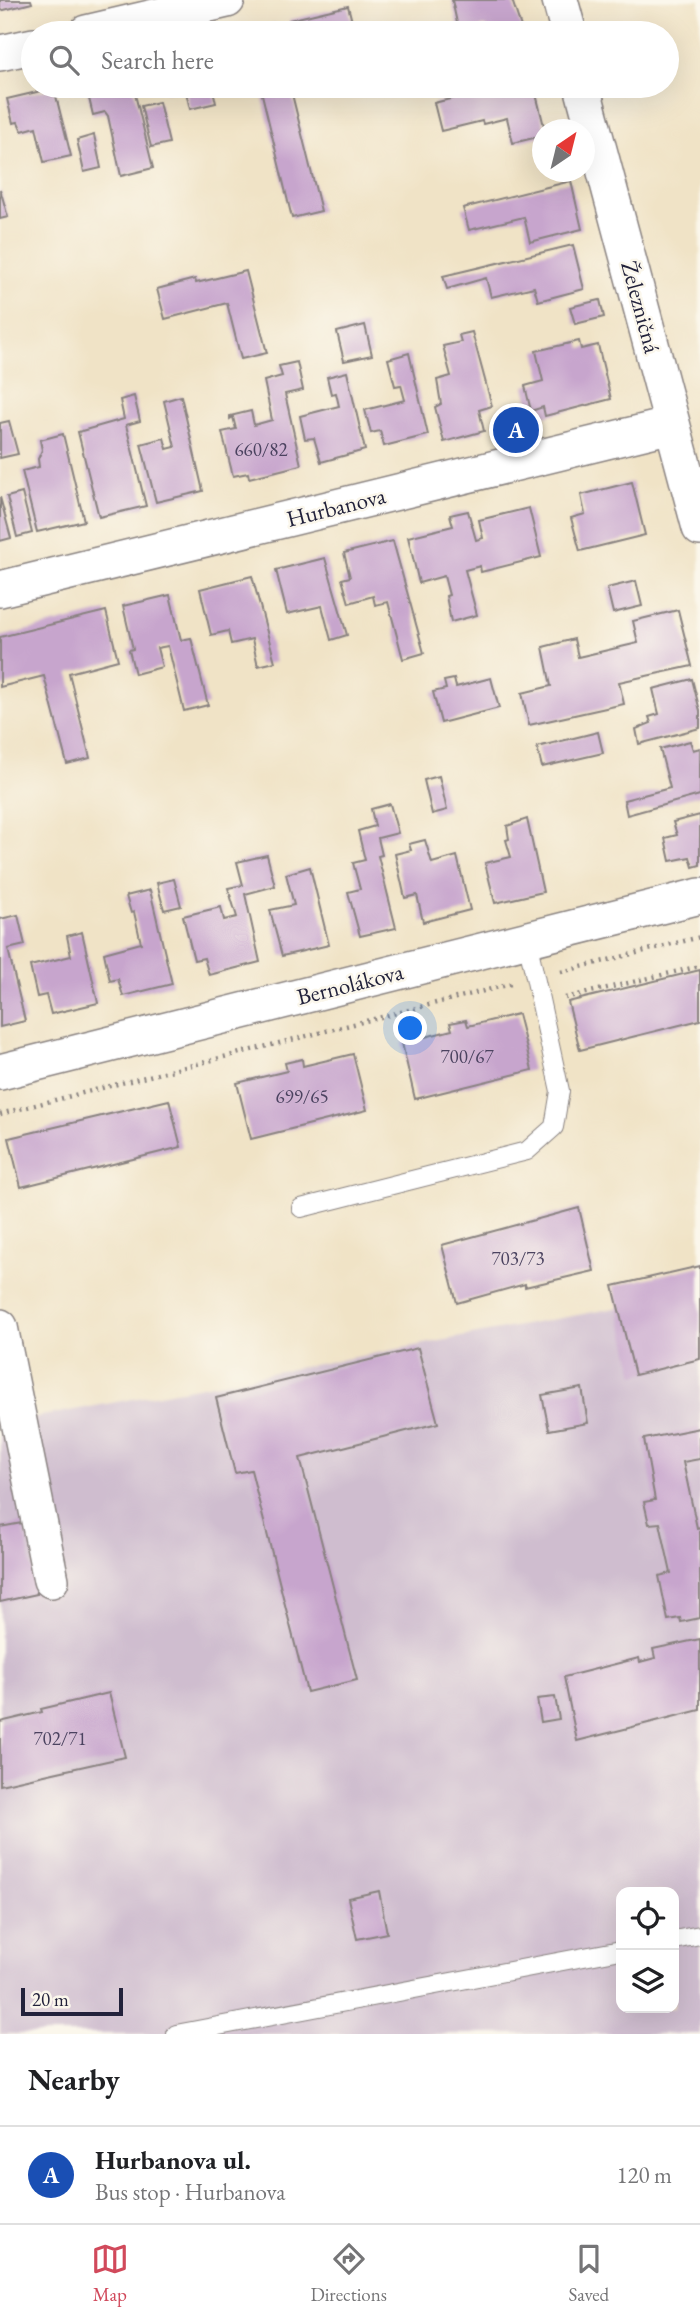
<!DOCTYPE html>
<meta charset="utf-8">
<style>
:root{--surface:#fff;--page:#f2f2f2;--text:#202124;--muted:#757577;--line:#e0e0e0;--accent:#d1495b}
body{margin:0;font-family:"EB Garamond",serif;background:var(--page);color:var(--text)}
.controls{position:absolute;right:21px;bottom:21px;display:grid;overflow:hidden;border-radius:14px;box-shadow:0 7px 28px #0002}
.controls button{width:63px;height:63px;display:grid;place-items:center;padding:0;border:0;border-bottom:2px solid var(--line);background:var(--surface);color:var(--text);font:35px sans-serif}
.compass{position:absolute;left:532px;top:119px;width:63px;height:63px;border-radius:50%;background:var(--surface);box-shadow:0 7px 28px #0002;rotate:35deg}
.scale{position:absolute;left:21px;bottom:18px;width:102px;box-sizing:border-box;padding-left:7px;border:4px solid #22223b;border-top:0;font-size:19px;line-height:24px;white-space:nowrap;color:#22223b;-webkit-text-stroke:5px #fbf7ec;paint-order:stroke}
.you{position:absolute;left:411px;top:1029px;width:24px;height:24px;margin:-18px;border:5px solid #fff;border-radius:50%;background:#1a73e8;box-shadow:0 0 0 10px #1a73e833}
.badge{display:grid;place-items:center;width:46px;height:46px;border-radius:50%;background:var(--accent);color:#fff;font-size:23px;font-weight:700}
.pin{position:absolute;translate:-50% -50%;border:4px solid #fff;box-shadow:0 2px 7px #0006}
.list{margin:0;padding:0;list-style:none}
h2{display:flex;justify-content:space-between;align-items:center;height:91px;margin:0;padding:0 28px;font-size:30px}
h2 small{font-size:23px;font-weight:400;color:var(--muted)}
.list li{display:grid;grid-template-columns:46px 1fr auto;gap:21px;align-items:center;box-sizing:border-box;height:98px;padding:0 28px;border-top:2px solid var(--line)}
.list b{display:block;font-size:26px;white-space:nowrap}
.list p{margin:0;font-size:23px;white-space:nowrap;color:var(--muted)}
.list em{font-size:23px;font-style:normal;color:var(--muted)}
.icon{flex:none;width:38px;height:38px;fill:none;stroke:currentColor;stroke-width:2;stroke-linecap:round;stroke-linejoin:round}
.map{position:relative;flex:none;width:700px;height:2034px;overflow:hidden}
.search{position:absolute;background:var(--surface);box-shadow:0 7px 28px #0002;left:21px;right:21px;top:21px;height:77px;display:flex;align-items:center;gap:18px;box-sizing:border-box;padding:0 24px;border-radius:38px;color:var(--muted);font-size:26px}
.sheet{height:189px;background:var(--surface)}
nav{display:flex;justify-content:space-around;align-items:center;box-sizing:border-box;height:98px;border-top:2px solid var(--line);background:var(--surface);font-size:19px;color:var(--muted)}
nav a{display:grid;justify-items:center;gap:4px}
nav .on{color:var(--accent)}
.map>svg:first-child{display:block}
</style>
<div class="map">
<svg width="700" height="2034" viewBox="0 0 700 2034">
<rect width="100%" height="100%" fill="#fbf7ec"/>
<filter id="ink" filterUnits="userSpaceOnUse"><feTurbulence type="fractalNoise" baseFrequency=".0143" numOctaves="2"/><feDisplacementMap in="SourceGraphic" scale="14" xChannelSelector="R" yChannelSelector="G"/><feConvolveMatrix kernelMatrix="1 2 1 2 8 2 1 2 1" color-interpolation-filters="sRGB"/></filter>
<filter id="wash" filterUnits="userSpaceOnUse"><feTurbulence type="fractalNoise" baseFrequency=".00686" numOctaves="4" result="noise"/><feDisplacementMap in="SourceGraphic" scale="28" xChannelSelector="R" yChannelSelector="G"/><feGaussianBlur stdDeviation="1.57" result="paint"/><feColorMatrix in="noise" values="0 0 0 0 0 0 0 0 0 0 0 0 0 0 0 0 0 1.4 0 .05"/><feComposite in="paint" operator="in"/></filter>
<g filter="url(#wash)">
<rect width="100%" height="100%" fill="#f0e3c6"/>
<!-- industrial -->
<path fill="#cfbdcf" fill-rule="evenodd" d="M700,1292V2034H0V1424ZM621,1892H674V2008H621Z"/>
<g id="blocks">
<!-- building -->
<g fill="#c7a5cd">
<path d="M0,0H31L32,3L0,11Z"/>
<path d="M452,0H512L523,33H488L486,26L459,32Z"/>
<path d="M348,6L355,33H292L289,20Z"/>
<path d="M275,23L278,33H239V32Z"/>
<path d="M86,86H133L153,168L121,176L108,116L105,112L93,115Z"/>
<path d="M165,86H212L216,103L190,109L185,88L166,92Z"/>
<path d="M260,86H290L321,211L292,218Z"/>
<path d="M335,86H371V87L338,95Z"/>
<path d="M461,86H493L463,94Z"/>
<path d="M503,86H534L545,130H542V136L513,143L507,118L483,124L482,121L441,131L434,103Z"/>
<path d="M54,88L71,156L44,162L36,127L22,131L18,122L13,123L7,99Z"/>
<path d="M159,102L169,143L151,147L141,106Z"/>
<path d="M94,135L101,168L84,172L77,140Z"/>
<path d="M571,181L582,229L530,242L524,217L469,230L463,208Z"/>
<path d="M0,189L8,217L0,219Z"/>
<path d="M573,245L584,289L538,301L534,287L491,297L486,278L447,289L443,276Z"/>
<path d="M246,271L267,353L241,359L227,303L165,319L157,289L195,279L196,283Z"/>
<path d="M600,300L604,317L575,324L570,307Z"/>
<path d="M365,325L372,355L344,361L337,332Z"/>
<path d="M472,332L492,406L479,410L484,431L444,442L435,407L441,404L437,380L451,376L443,346L461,342L459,335Z"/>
<path d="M579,341L581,349L598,345L611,399L545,416L543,407L531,411L525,386L543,381L536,351Z"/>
<path d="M409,353L428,435L384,446L380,431L371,433L365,410L405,400L401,385L395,386L388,359Z"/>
<path d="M297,362L303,390L285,394L301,465L249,478L248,473L233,476L222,432L236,429L233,417L230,419V416L251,411L254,425L272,420L264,381L282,376L279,366Z"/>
<path d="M347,372L365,450L321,462L314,438L305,439L300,416L339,406L336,393L331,394L327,377Z"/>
<path d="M134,396L140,421L126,425L146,506L99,517L78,432L124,419L120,400Z"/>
<path d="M181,396L203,491L156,502L141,444L164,438L167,449L175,447L164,401Z"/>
<path d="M9,421L18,454L0,458V423Z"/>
<path d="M63,434L84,521L37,532L22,471L39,467L38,459L42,450L40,440Z"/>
<path d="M632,482L645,535L580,551L571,518L585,514L581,495Z"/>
<path d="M22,493L32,533L17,537L7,497Z"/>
<path d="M0,497L11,538L0,541Z"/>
<path d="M529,508L541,557L481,572L480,566L465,570L477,615L451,622L446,596L449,595L444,576L419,583L408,537L453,526L450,515L468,511L476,540L483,538L479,520Z"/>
<path d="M393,541L424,653L403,659L388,602L375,605L373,596L349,603L342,579L350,577L344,553Z"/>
<path d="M325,558L347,635L331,640L322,606L287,614L276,570Z"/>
<path d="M252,576L275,662L258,666L252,639L231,644L228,631L211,635L200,589Z"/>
<path d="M636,581L642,606L613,613L607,588Z"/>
<path d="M170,595L181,640L191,638L208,705L184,711L168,646L157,648L162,667L135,674L129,650L133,649L123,606Z"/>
<path d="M678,610L692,666L619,682L624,704L529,725L522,693L551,686L543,647L574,639L578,657L638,643L633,621Z"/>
<path d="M106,611L118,660L69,673L90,758L67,764L44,676L0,687V637Z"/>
<path d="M491,678L499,708L441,723L433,692L446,689L444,681L454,679L456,687Z"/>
<path d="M692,679L700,711V728L639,744L636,729L651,723L649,717L659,714L653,689Z"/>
<path d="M598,732L603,753L542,767L537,747Z"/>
<path d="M690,741L693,750L700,748V795L627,815L624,800L670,788L660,749Z"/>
<path d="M439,776L447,810L432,814L424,780Z"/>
<path d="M390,804L398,833L378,838L382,855L378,856L396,928L360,936L348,892L360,889L353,863L365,860L358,831L375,826L371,809Z"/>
<path d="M700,815V865L693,867L690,857L670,861L665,838L677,835L673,822Z"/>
<path d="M527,819L543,892L495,903L485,863L511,857L506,840L509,839L507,826Z"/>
<path d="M425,840L432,863L457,856L470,910L423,922L417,895L405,898L395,854L411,850L409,844Z"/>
<path d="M267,855L275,886L245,894L260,962L209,975L204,958L194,960L183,916L221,907L224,920L237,917L228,888L243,885L237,862Z"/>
<path d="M310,867L329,945L282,956L270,910L294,905L286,874Z"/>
<path d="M174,879L181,906L164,910L157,883Z"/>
<path d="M150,890L172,984L123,996L118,979L110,981L104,953L141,943L134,912L131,913L126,896Z"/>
<path d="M18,915L25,945L8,949L25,1021L0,1027V919Z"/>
<path d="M82,932L98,1003L51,1014L46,995L37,997L30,966L71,956L67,936Z"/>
<path d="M700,970V1020L580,1050L568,1002Z"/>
<path d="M518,1014L532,1070L415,1099L402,1043L452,1030L450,1023L466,1020L468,1026Z"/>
<path d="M353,1054L367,1110L251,1139L237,1083L287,1071L285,1063L302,1059L303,1066Z"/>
<path d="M169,1100L181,1147L21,1187L9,1138Z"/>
<path d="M579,1208L594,1271L525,1287V1284L457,1303L442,1245Z"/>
<path d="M700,1266V1359L635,1375L613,1286Z"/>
<path d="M418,1348L438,1423L300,1458L357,1680L307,1692L251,1470L235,1473L216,1398Z"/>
<path d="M582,1388L588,1423L549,1430L542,1395Z"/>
<path d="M700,1428V1459L683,1462L697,1528L700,1527V1618L681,1622L680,1618L668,1620L659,1576L671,1573L660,1523L649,1524L644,1502L655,1500L644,1439Z"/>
<path d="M22,1523L37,1594L0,1602V1527Z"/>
<path d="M700,1639V1710L577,1741L564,1677L639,1658L640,1662L655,1658L653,1649Z"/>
<path d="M109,1693L125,1757L0,1785V1722L42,1712L41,1709Z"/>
<path d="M555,1697L559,1719L541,1722L537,1699Z"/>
<path d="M379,1891L387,1933L357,1939L348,1898Z"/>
</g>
</g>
</g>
<g filter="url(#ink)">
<use href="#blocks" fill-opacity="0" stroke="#898280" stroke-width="2"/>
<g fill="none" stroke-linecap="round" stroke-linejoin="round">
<!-- service casing -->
<g stroke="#898280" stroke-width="20">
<g id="service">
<path d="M301,1208L527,1151L554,1127L560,1091L527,940"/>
<path d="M674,1940L700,1935"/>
<path d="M176,2034L621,1950"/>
</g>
</g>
<!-- minor casing -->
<g stroke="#898280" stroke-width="38">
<g id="minor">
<path d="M560,0L569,33"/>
<path d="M86,33L227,0"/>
<path d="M0,53L33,46"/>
<path d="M582,86L700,528"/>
<path d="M0,589L672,425"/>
<path d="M0,1072L700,896"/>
<path d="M0,1327L51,1580"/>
</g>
</g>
<!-- path -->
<g stroke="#898280" stroke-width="4.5" stroke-dasharray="2 5" stroke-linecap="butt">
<path d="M561,972L700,937"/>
<path d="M565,998L700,966"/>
<path d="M0,1114L511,984"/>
</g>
<!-- service -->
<use href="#service" stroke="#fff" stroke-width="18"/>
<!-- minor -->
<use href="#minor" stroke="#fff" stroke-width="35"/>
</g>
</g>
<g text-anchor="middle" stroke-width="5" stroke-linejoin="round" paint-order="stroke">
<!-- number labels -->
<g font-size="19" fill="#4b4360">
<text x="261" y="456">660/82</text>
<text x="467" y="1063">700/67</text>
<text x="302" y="1103">699/65</text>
<text x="518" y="1265">703/73</text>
<text x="60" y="1745">702/71</text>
</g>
<!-- street labels -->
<g font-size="23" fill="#22223b" stroke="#fbf7ec">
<text transform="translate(641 307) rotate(75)" y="8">Železničná</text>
<text transform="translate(336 507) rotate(-14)" y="8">Hurbanova</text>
<text transform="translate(350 984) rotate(-14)" y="8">Bernolákova</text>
</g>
</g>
</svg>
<div class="controls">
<button><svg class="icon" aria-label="locate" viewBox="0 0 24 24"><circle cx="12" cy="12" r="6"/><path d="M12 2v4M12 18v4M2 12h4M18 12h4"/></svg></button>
<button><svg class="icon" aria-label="layers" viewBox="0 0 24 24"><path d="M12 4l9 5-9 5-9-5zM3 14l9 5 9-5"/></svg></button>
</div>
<svg class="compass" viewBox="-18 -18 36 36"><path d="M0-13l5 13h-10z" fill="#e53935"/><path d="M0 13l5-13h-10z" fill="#757577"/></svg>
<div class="scale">20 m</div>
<div class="you"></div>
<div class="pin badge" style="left:516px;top:430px;background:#1a4fb4">A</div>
<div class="search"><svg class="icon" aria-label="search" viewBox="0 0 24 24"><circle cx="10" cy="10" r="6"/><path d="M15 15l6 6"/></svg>Search here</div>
</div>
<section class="sheet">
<h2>Nearby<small></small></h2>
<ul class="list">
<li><span class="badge" style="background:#1a4fb4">A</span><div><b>Hurbanova ul.</b><p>Bus stop · Hurbanova</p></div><em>120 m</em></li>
</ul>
</section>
<nav>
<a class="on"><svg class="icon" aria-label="map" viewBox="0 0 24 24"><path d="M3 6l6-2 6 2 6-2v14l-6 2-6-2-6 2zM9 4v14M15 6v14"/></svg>Map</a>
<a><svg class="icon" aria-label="directions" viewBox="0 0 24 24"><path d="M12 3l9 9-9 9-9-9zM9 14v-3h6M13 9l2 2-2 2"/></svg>Directions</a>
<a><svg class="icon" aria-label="saved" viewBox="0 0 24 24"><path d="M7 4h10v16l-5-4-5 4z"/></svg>Saved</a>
</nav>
